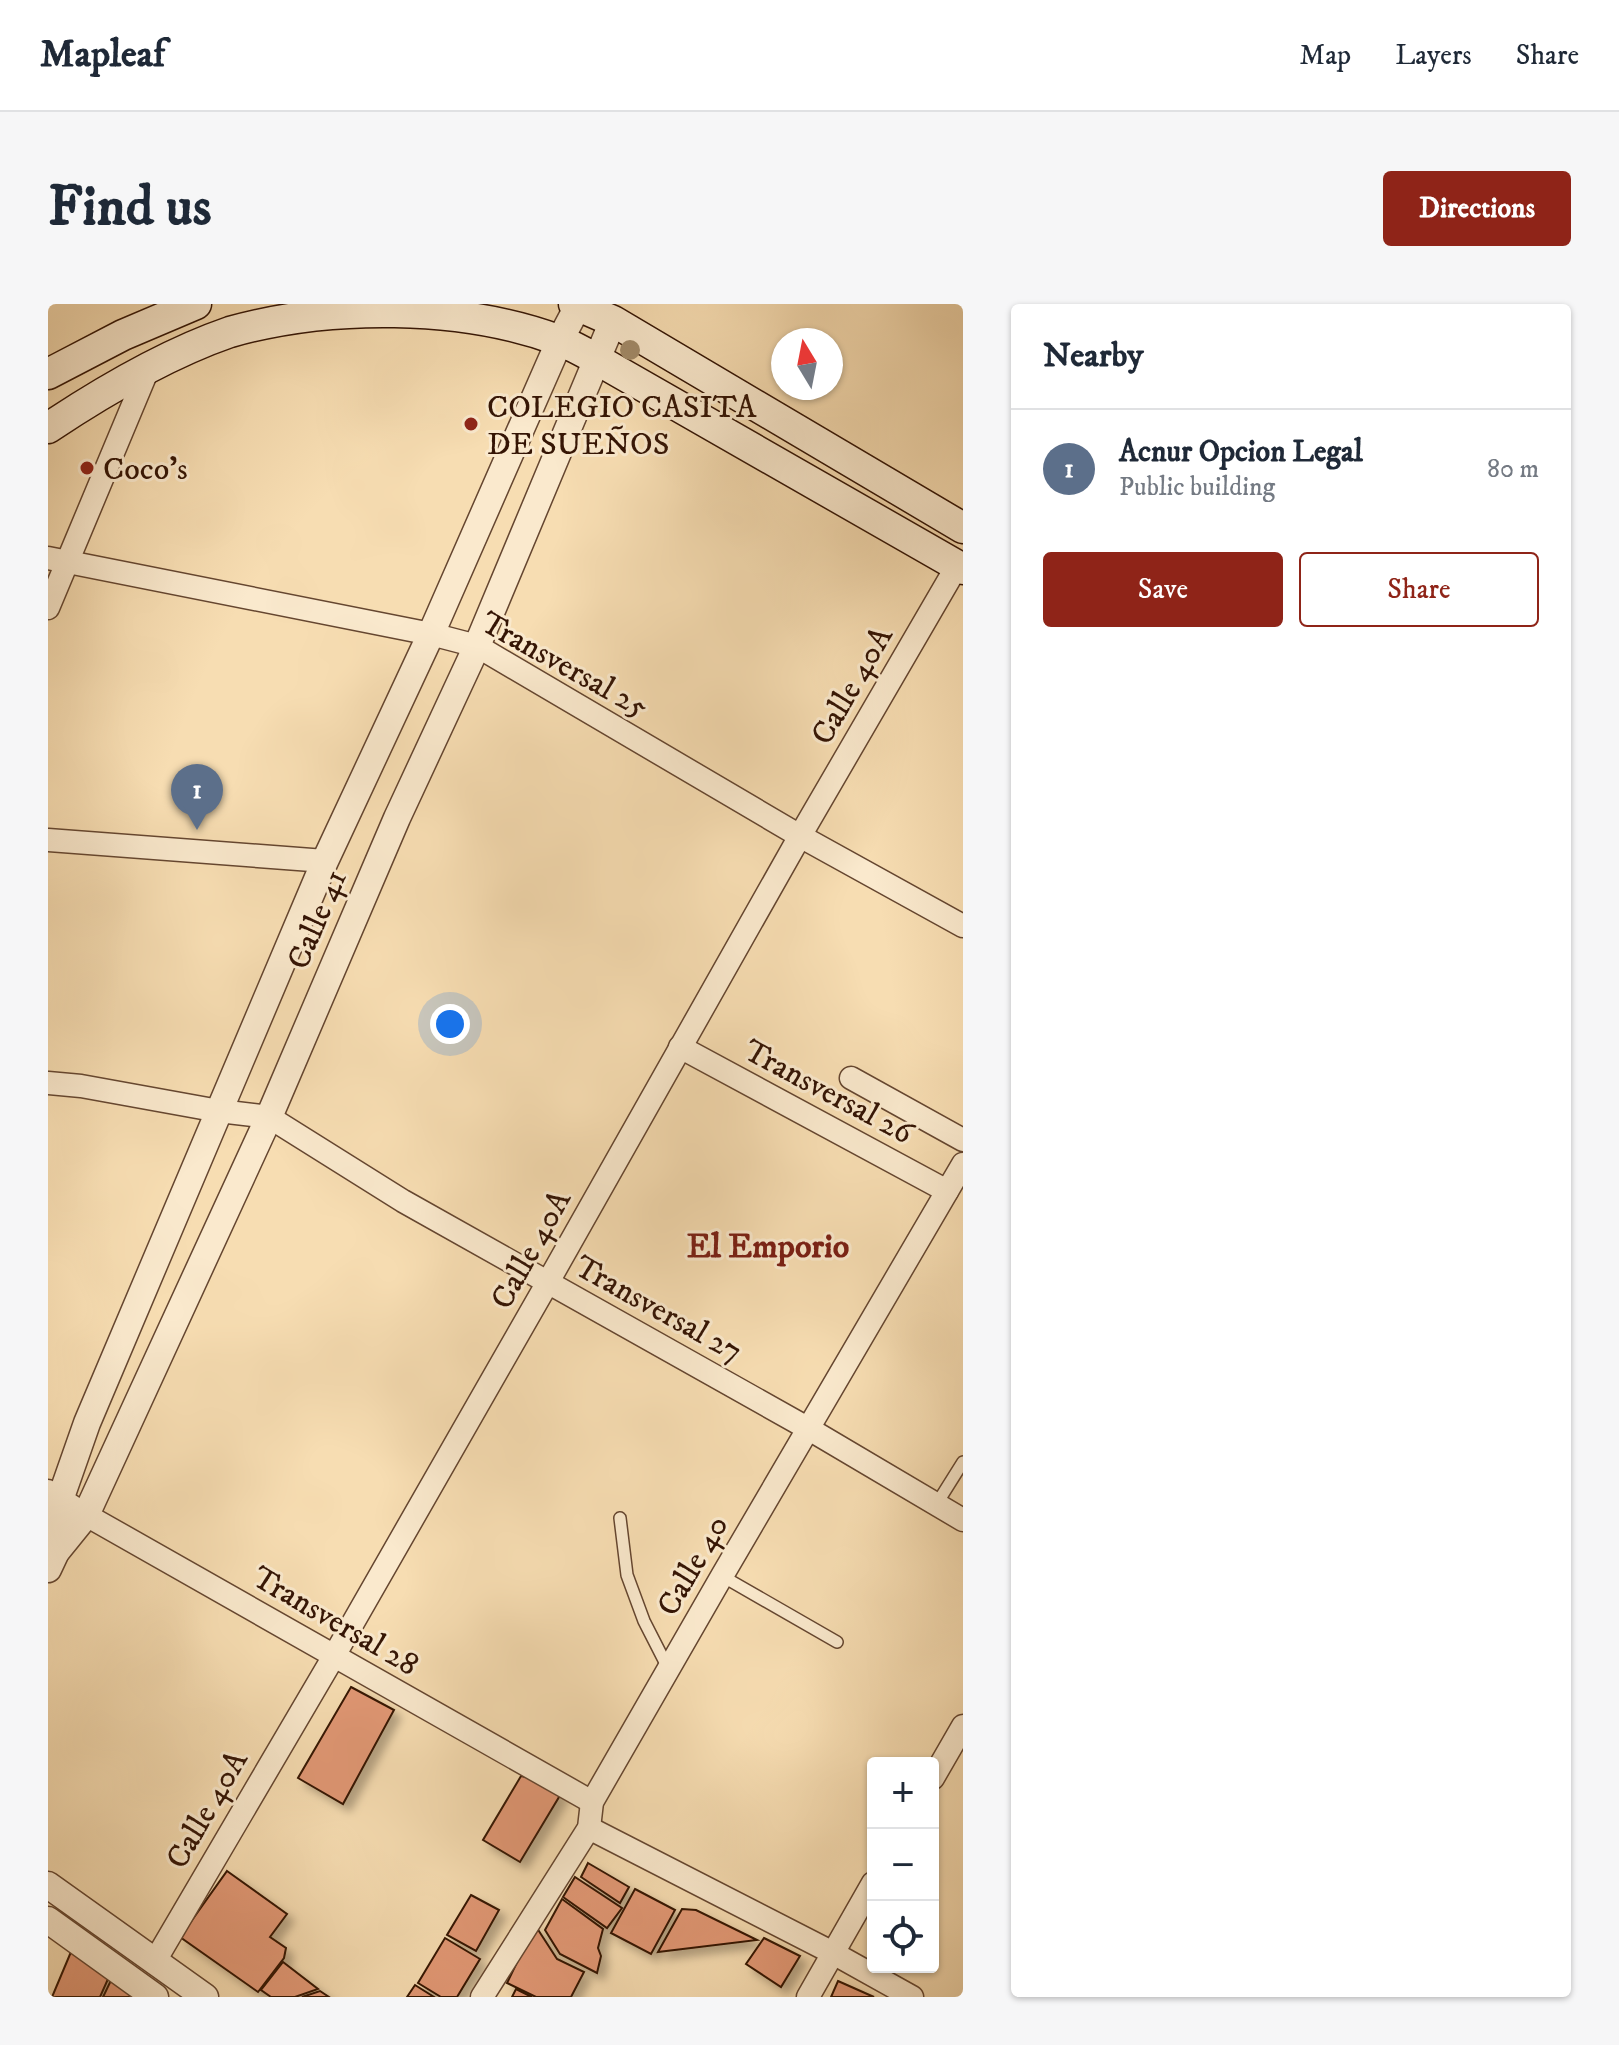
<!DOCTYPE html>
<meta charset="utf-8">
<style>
:root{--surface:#fff;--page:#f6f6f7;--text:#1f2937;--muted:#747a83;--line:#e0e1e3;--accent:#8f2418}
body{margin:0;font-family:"IM FELL DW Pica",serif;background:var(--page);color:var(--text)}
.controls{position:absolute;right:24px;bottom:24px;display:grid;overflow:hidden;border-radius:8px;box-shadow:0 2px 6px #0004}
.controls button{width:72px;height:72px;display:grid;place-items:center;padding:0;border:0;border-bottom:2px solid var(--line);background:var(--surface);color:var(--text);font:40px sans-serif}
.compass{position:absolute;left:723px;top:24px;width:72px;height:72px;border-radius:50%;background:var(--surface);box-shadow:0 2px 6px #0004;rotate:350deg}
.you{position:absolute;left:402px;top:720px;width:28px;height:28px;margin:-20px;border:6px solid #fff;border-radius:50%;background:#1a73e8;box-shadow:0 0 0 12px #1a73e833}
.badge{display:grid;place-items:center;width:52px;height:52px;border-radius:50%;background:var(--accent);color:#fff;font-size:26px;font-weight:700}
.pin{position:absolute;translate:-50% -66px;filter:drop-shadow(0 2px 4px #0008)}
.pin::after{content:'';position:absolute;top:42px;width:28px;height:24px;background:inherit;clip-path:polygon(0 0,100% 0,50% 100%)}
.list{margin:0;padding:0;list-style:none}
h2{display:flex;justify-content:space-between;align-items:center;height:104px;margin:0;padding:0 32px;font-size:34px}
h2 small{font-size:26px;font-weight:400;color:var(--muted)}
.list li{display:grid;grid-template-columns:52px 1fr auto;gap:24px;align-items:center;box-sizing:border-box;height:120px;padding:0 32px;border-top:2px solid var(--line)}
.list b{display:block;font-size:30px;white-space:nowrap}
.list p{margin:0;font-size:26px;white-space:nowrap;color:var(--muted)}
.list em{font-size:26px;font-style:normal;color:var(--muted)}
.actions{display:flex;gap:16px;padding:24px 32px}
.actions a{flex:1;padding:18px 0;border:2px solid var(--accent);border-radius:8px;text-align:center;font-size:28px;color:var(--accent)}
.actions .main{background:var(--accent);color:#fff}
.icon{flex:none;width:44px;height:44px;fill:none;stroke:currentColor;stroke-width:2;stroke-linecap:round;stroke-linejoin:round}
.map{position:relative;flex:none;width:915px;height:1693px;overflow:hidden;border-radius:8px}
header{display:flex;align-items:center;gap:48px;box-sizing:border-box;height:112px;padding:0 40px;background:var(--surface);border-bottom:2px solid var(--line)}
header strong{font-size:38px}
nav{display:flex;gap:44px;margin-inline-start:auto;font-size:28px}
.intro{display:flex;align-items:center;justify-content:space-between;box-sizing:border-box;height:192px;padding:0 48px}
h1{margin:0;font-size:56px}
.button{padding:20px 36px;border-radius:8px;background:var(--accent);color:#fff;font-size:28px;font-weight:700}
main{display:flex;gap:48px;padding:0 48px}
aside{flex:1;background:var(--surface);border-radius:8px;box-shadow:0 2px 6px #0004}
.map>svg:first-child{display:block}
</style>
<header>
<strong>Mapleaf</strong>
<nav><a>Map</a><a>Layers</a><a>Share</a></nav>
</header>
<div class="intro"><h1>Find us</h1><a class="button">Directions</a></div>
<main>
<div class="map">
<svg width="915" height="1693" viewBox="0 0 915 1693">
<defs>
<filter id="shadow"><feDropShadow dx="7" dy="7" stdDeviation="4" flood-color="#0004"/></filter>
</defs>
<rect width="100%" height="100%" fill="#f7ddb2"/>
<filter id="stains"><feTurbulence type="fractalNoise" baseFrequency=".0025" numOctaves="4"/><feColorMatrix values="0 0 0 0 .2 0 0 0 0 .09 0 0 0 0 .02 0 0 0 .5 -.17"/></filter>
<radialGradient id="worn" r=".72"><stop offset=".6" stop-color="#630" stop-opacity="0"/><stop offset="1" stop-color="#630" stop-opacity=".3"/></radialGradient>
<!-- building -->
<g fill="#e29874" stroke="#341404" stroke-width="2" filter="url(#shadow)">
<path d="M303,1383L346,1406L295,1500L250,1474Z"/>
<path d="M473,1472L493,1476L514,1488L472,1558L435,1536Z"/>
<path d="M540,1559L581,1583L572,1599L533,1573Z"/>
<path d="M179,1567L239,1610L222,1633L238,1644L236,1654L210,1688L132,1633Z"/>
<path d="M527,1573L574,1604L559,1624L515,1593Z"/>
<path d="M587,1585L627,1606L603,1650L563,1629Z"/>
<path d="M423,1591L451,1606L428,1647L399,1631Z"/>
<path d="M514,1595L555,1625L550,1644L553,1652L549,1669L512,1650L497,1626Z"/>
<path d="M634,1605L648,1606L709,1636L610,1648Z"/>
<path d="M487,1621L509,1655L536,1668L523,1693H488L459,1679Z"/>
<path d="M397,1634L432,1655L409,1693H393L370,1679Z"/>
<path d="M716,1634L752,1652L733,1683L698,1660Z"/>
<path d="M28,1636L64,1666L52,1693H4Z"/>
<path d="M235,1658L270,1685L247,1693H223L213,1686Z"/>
<path d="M67,1668L104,1693H55Z"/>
<path d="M790,1677L826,1693H783Z"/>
<path d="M367,1681L386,1693H359Z"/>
<path d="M468,1685L484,1693H464Z"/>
<path d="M272,1687L281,1693H254Z"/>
</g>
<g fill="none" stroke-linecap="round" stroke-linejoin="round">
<!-- service casing -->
<g stroke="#654630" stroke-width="14">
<g id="service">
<path d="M888,1201L915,1158"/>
<path d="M572,1214L579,1271L596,1317L620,1364"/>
<path d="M674,1272L789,1338"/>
</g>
</g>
<!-- minor casing -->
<g stroke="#654630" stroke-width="25">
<g id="minor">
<path d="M0,254L383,330L429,342L752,532L915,622"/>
<path d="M0,304L100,65"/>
<path d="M0,536L277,557"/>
<path d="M632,743L899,887"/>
<path d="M803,774L915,836"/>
<path d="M0,779L33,782L171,807L221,813L355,897L761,1125L915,1216"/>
<path d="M0,1187L38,1211L544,1498"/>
<path d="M885,1474L915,1422"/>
<path d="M541,1524L785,1649L864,1693"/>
<path d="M107,1657L286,1352L500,978L752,532L909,262"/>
<path d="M434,1693L541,1524L544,1498L674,1272L915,860"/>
<path d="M760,1693L825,1579"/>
</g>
</g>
<!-- tertiary casing -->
<g stroke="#654630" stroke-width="29">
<g id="tertiary">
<path d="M8,1248L12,1196L39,1119L277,557L383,330L512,36L530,2"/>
<path d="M0,1265L8,1248L38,1211L221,813L349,514L429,342L565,17"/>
<path d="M0,1581L157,1693"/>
<path d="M0,1616L107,1693"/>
</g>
</g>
<!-- secondary casing -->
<g stroke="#341404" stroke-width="33">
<g id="secondary">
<path d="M526,0L565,17L915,224"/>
<path d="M0,70L75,31L148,0"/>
<path d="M0,124C54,88 121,49 182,28C281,0 413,0 510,36C523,41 536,48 548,55L915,265"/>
</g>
</g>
<!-- service -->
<use href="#service" stroke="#fae9cd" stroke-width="11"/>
<!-- minor -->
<use href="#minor" stroke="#fae9cd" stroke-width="22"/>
<!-- tertiary -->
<use href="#tertiary" stroke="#fae9cd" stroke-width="26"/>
<!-- secondary -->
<use href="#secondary" stroke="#fae9cd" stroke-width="30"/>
</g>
<!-- trees -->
<circle fill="#a28b69" cx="582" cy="46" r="10"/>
<!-- markers -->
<g fill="#8f2418" stroke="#fae9cd" stroke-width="3">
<circle cx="423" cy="120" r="8"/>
<circle cx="39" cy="164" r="8"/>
</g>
<g text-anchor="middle" stroke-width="6" stroke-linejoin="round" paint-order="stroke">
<!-- poi labels -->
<g font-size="32" fill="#341404" stroke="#fae9cd" text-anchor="start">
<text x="439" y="113">COLEGIO CASITA<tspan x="439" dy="37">DE SUEÑOS</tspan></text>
<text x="55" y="175">Coco's</text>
</g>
<!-- street labels -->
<g font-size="32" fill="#341404" stroke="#fae9cd">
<text transform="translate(517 360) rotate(29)" y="11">Transversal 25</text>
<text transform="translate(803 381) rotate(-60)" y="11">Calle 40A</text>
<text transform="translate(268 615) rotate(-67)" y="11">Calle 41</text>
<text transform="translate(781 787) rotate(28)" y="11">Transversal 26</text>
<text transform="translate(482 945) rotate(-61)" y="11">Calle 40A</text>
<text transform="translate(611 1004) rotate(29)" y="11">Transversal 27</text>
<text transform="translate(644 1261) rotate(-60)" y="11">Calle 40</text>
<text transform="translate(288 1316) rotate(30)" y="11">Transversal 28</text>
<text transform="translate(158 1505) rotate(-60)" y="11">Calle 40A</text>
</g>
<!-- neighbourhood labels -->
<g font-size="34" font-weight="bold" fill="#7a1f14" stroke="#fae9cd">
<text x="720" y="953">El Emporio</text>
</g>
</g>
<rect width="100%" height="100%" filter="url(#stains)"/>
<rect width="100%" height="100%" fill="url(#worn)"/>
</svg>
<div class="controls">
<button>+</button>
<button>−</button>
<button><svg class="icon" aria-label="locate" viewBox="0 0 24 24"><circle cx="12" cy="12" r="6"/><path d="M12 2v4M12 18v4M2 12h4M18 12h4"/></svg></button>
</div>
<svg class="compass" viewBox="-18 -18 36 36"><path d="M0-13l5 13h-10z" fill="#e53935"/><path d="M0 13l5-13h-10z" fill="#747a83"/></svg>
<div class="you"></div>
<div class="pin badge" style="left:149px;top:526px;background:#5c6f8a">1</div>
</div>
<aside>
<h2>Nearby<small></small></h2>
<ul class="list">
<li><span class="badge" style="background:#5c6f8a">1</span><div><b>Acnur Opcion Legal</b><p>Public building</p></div><em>80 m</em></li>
</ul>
<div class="actions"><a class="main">Save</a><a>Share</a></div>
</aside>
</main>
